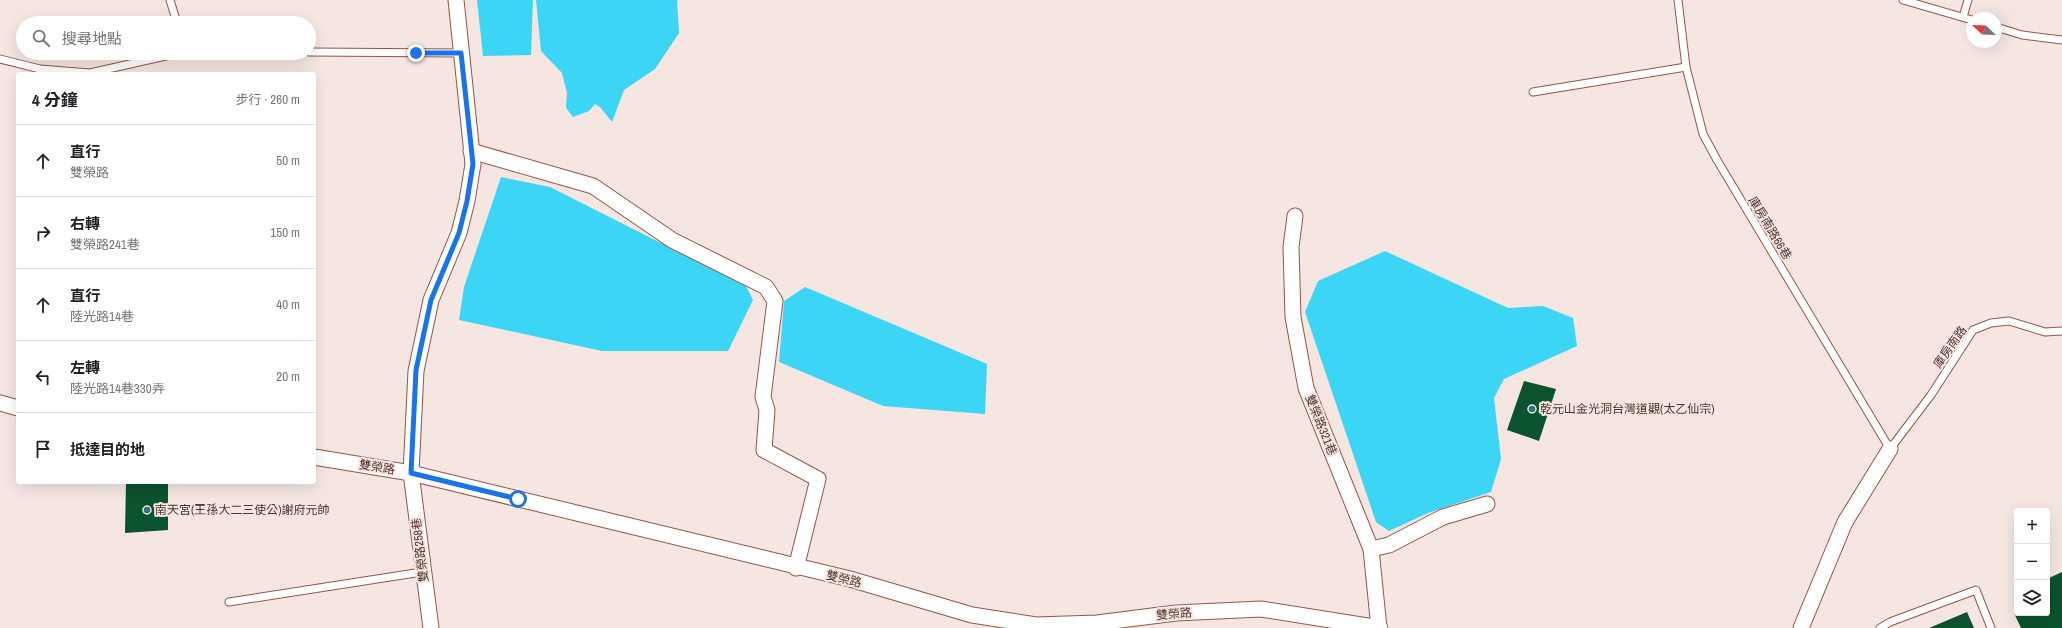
<!DOCTYPE html>
<html lang="zh-TW">
<meta charset="utf-8">
<style>
:root{--surface:#fff;--page:#f2f2f2;--text:#202124;--muted:#757577;--line:#e0e0e0}
body{margin:0;font-family:"Archivo Narrow","Noto Sans TC",sans-serif;background:var(--page);color:var(--text)}
.controls{position:absolute;right:12px;bottom:12px;display:grid;overflow:hidden;border-radius:4px;box-shadow:0 4px 16px #0002}
.controls button{width:36px;height:36px;display:grid;place-items:center;padding:0;border:0;border-bottom:1px solid var(--line);background:var(--surface);color:var(--text);font:20px sans-serif}
.compass{position:absolute;left:1966px;top:12px;width:36px;height:36px;border-radius:50%;background:var(--surface);box-shadow:0 4px 16px #0002;rotate:293deg}
.stop{position:absolute;width:12px;height:12px;margin:-9px;border:3px solid #1a73e8;border-radius:50%;background:#fff}
.stop.end{background:#1a73e8;border-color:#fff;box-shadow:0 1px 4px #0008}
.list{margin:0;padding:0;list-style:none}
h2{display:flex;justify-content:space-between;align-items:center;height:52px;margin:0;padding:0 16px;font-size:17px}
h2 small{font-size:13px;font-weight:400;color:var(--muted)}
.list li{display:grid;grid-template-columns:26px 1fr auto;gap:12px;align-items:center;box-sizing:border-box;height:72px;padding:0 16px;border-top:1px solid var(--line)}
.list b{display:block;font-size:15px;white-space:nowrap}
.list p{margin:0;font-size:13px;white-space:nowrap;color:var(--muted)}
.list em{font-size:13px;font-style:normal;color:var(--muted)}
.icon{flex:none;width:22px;height:22px;fill:none;stroke:currentColor;stroke-width:2;stroke-linecap:round;stroke-linejoin:round}
.map{position:relative;flex:none;width:2062px;height:628px;overflow:hidden}
.search{position:absolute;background:var(--surface);box-shadow:0 4px 16px #0002;left:16px;top:16px;width:300px;height:44px;display:flex;align-items:center;gap:10px;box-sizing:border-box;padding:0 14px;border-radius:22px;color:var(--muted);font-size:15px}
.panel{position:absolute;background:var(--surface);box-shadow:0 4px 16px #0002;left:16px;top:72px;width:300px;height:412px;border-radius:4px}
.map>svg:first-child{display:block}
</style>
<div class="map">
<svg width="2062" height="628" viewBox="0 0 2062 628">
<rect width="100%" height="100%" fill="#f5e6e2"/>
<!-- water -->
<g fill="#3cd5f5">
<path d="M477,0H533L531,55L483,56Z"/>
<path d="M536,0H677L679,33L655,69L624,90L612,122L600,107L595,104L589,111L573,117L566,108L567,93L562,73L541,51Z"/>
<path d="M501,177L550,187L746,286L753,300L728,351H602L459,320L464,287Z"/>
<path d="M1385,251L1508,308L1543,306L1573,318L1577,346L1504,379L1494,398L1501,459L1491,492L1428,513L1389,531L1376,522L1305,312L1318,281Z"/>
<path d="M805,287L987,364L985,414L883,406L779,362L784,301Z"/>
</g>
<!-- building -->
<g fill="#0b522e">
<path d="M1524,381L1556,389L1539,441L1507,430Z"/>
<path d="M126,482H168V530L125,533Z"/>
<path d="M2062,572V628H2021L2014,613H2047V579Z"/>
<path d="M1967,612L1974,628H1929Z"/>
</g>
<g fill="none" stroke-linecap="round" stroke-linejoin="round">
<!-- service casing -->
<g stroke="#965545" stroke-width="9">
<g id="service">
<path d="M170,0L177,23"/>
<path d="M1678,0L1686,67L1703,134L1717,160L1890,449L1931,395L1973,330L1991,323L2009,321L2045,332L2062,331"/>
<path d="M1903,0L1972,20"/>
<path d="M1963,17L1968,0"/>
<path d="M1996,27L2022,35L2062,40"/>
<path d="M309,52L461,53"/>
<path d="M0,59L40,69L90,73L179,53"/>
<path d="M1533,92L1686,67"/>
<path d="M229,602L422,572"/>
<path d="M1880,628L1890,622L1976,590L1991,628"/>
</g>
</g>
<!-- minor casing -->
<g stroke="#965545" stroke-width="17">
<g id="minor">
<path d="M471,151L593,186L672,240L766,287L775,301L763,397L767,410L764,450L818,479L796,568"/>
<path d="M1295,216L1291,247L1293,317L1306,388L1371,549L1379,628"/>
<path d="M0,403L18,408"/>
<path d="M314,457L411,473L850,579L972,615L1036,625L1097,623L1176,613L1261,609L1380,628"/>
<path d="M1371,549L1389,545L1443,517L1487,504"/>
<path d="M431,628L411,473L416,371L431,300L459,233L467,201L473,164L456,0"/>
<path d="M1801,628L1845,522L1890,449"/>
</g>
</g>
<!-- service -->
<use href="#service" stroke="#fff" stroke-width="7"/>
<!-- minor -->
<use href="#minor" stroke="#fff" stroke-width="15"/>
</g>
<g fill="none" stroke-linecap="round" stroke-linejoin="round">
<!-- route -->
<path stroke="#1a73e8" stroke-width="5" d="M416,53H461L473,164L467,201L459,233L431,300L416,370L411,473L518,499"/>
</g>
<!-- markers -->
<g fill="#307484" stroke="#f5e6e2" stroke-width="1.5">
<circle cx="1532" cy="409" r="4"/>
<circle cx="147" cy="510" r="4"/>
</g>
<g text-anchor="middle" stroke-width="4" stroke-linejoin="round" paint-order="stroke">
<!-- street labels -->
<g font-size="12" fill="#51332c" stroke="#f5e6e2">
<text transform="translate(1770 228) rotate(59)" y="4">庫房南路66巷</text>
<text transform="translate(1950 347) rotate(-55)" y="4">庫房南路</text>
<text transform="translate(1321 425) rotate(68)" y="4">雙榮路321巷</text>
<text transform="translate(377 467) rotate(9)" y="4">雙榮路</text>
<text transform="translate(420 550) rotate(-97)" y="4">雙榮路258巷</text>
<text transform="translate(844 579) rotate(14)" y="4">雙榮路</text>
<text transform="translate(1174 614) rotate(-5)" y="4">雙榮路</text>
</g>
<!-- poi labels -->
<g font-size="12" fill="#51332c" stroke="#f5e6e2" text-anchor="start">
<text x="1540" y="413">乾元山金光洞台灣道觀(太乙仙宗)</text>
<text x="155" y="514">南天宮(王孫大二三使公)謝府元帥</text>
</g>
</g>
</svg>
<div class="controls">
<button>+</button>
<button>−</button>
<button><svg class="icon" aria-label="layers" viewBox="0 0 24 24"><path d="M12 4l9 5-9 5-9-5zM3 14l9 5 9-5"/></svg></button>
</div>
<svg class="compass" viewBox="-18 -18 36 36"><path d="M0-13l5 13h-10z" fill="#e53935"/><path d="M0 13l5-13h-10z" fill="#757577"/></svg>
<div class="stop" style="left:518px;top:499px"></div>
<div class="stop end" style="left:416px;top:53px"></div>
<div class="search"><svg class="icon" aria-label="search" viewBox="0 0 24 24"><circle cx="10" cy="10" r="6"/><path d="M15 15l6 6"/></svg>搜尋地點</div>
<section class="panel">
<h2>4 分鐘<small>步行 · 260 m</small></h2>
<ul class="list">
<li><svg class="icon" aria-label="ahead" viewBox="0 0 24 24"><path d="M12 20V5M6 11l6-6 6 6"/></svg><div><b>直行</b><p>雙榮路</p></div><em>50 m</em></li>
<li><svg class="icon" aria-label="right" viewBox="0 0 24 24"><path d="M7 20v-9h11M14 6l5 5-5 5"/></svg><div><b>右轉</b><p>雙榮路241巷</p></div><em>150 m</em></li>
<li><svg class="icon" aria-label="ahead" viewBox="0 0 24 24"><path d="M12 20V5M6 11l6-6 6 6"/></svg><div><b>直行</b><p>陸光路14巷</p></div><em>40 m</em></li>
<li><svg class="icon" aria-label="left" viewBox="0 0 24 24"><path d="M17 20v-9H6M10 6l-5 5 5 5"/></svg><div><b>左轉</b><p>陸光路14巷330弄</p></div><em>20 m</em></li>
<li><svg class="icon" aria-label="arrive" viewBox="0 0 24 24"><path d="M6 21V4h12l-3 4 3 4H6"/></svg><div><b>抵達目的地</b></div></li>
</ul>
</section>
</div>
